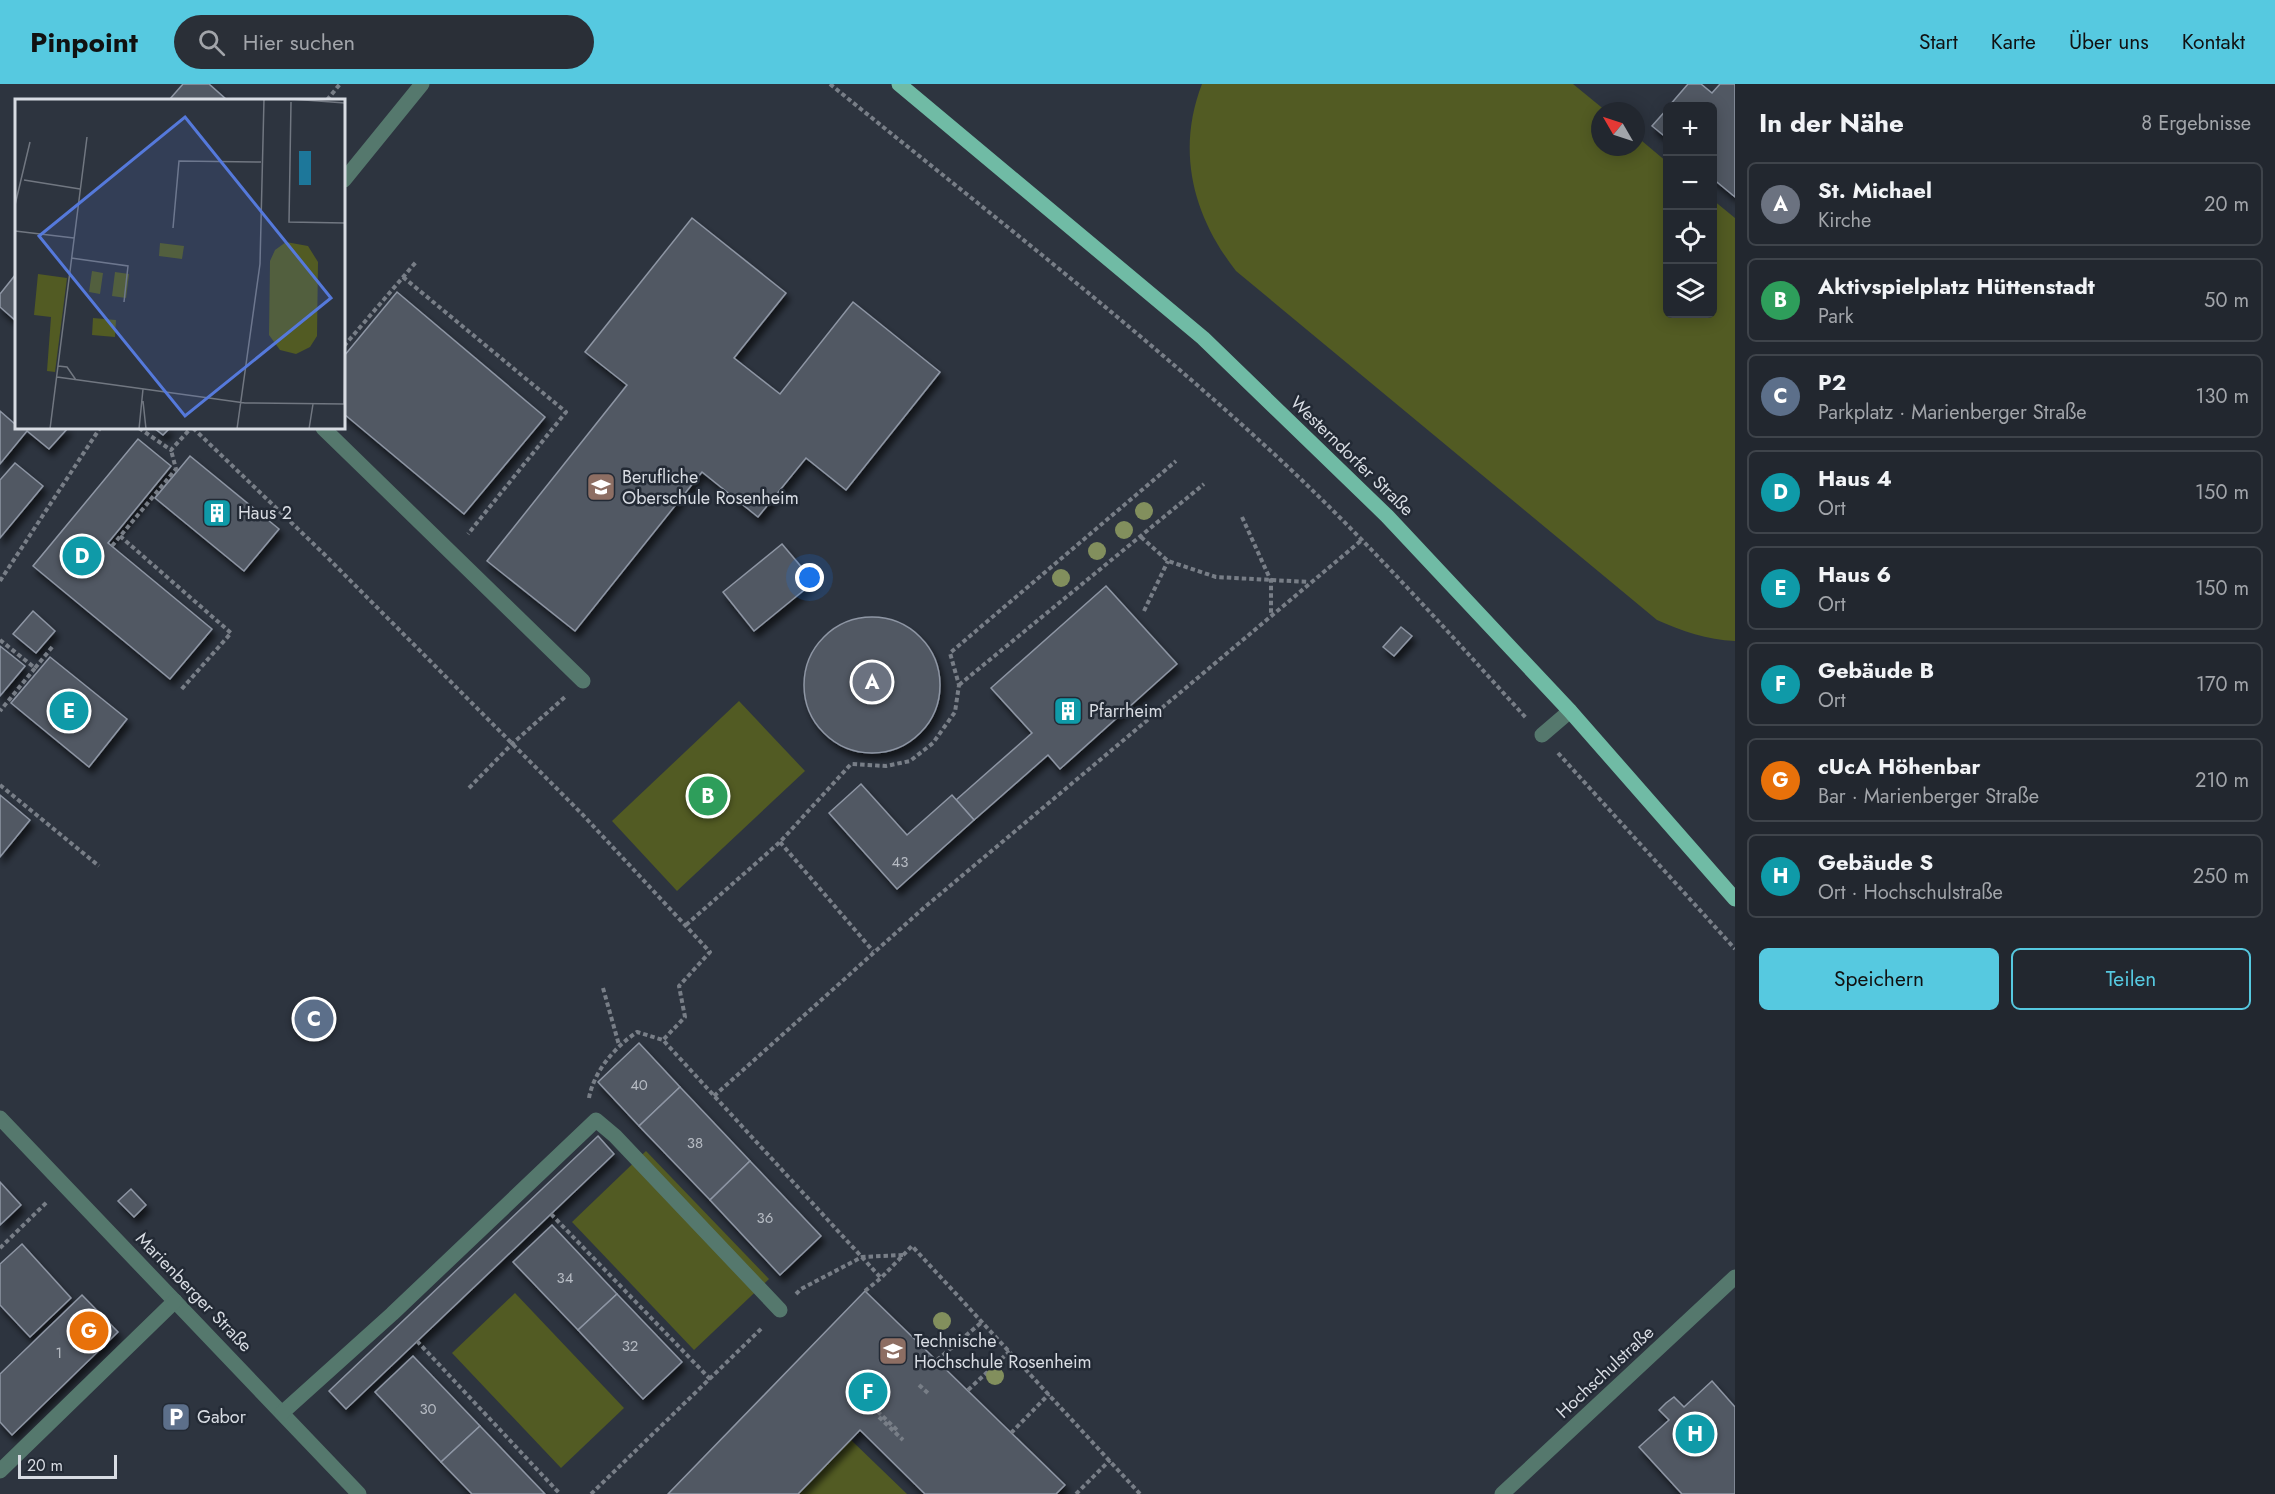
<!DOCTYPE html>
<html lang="de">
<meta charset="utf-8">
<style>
:root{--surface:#22272f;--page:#2a2f37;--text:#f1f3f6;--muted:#a2a5aa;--line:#3f444b;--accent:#56c9e0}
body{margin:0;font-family:Jost,sans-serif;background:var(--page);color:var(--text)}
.controls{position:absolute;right:18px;top:18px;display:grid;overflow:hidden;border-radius:9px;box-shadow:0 3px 15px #0003}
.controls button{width:54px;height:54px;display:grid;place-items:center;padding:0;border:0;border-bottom:2px solid var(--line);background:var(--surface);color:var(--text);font:30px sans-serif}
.compass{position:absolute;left:1591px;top:18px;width:54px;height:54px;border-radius:50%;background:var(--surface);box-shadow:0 3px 15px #0003;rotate:309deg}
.scale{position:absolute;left:18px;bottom:15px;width:99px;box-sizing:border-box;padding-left:6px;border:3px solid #d8dce3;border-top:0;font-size:16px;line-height:21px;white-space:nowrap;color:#d8dce3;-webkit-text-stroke:4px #232a35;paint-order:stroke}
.you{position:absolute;left:810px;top:494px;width:21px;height:21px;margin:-15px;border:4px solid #fff;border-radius:50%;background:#1a73e8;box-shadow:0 0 0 9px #1a73e833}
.badge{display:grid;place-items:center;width:39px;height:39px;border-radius:50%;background:var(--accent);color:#fff;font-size:20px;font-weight:700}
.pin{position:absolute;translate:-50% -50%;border:3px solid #fff;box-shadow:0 2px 6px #0006}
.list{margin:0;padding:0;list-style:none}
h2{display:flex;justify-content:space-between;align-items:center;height:78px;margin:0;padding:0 24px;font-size:26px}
h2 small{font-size:20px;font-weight:400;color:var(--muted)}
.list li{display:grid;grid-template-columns:39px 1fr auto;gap:18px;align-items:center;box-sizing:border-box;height:84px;margin:0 12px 12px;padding:0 12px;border:2px solid var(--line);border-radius:9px}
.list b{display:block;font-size:22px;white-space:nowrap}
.list p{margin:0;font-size:20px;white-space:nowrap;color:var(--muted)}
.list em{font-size:20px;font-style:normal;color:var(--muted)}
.actions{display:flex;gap:12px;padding:18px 24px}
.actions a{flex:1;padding:14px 0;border:2px solid var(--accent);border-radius:9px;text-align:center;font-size:21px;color:var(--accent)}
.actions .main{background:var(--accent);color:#111}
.icon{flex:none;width:33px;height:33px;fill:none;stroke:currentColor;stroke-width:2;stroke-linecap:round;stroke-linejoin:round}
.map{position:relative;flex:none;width:1735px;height:1410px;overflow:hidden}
header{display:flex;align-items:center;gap:36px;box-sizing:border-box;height:84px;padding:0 30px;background:var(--accent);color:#111}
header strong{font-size:28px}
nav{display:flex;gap:33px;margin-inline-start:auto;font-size:21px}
.search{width:420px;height:54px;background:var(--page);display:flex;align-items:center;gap:15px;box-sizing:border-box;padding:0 21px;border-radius:33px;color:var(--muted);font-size:22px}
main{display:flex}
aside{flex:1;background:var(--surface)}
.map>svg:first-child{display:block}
</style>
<header>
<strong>Pinpoint</strong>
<div class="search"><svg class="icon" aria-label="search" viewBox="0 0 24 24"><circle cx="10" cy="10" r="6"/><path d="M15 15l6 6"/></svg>Hier suchen</div>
<nav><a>Start</a><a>Karte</a><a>Über uns</a><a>Kontakt</a></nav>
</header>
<main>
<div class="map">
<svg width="1735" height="1410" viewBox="0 0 1735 1410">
<defs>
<filter id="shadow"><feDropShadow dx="3.5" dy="6" stdDeviation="3" flood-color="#0009"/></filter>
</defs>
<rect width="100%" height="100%" fill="#2d343f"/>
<!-- green -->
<g fill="#525b23">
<path d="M1202,0H1573L1606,27H1600V63H1636V52L1667,78L1668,230H1712L1713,116L1735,134V557C1707,556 1682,547 1657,536L1236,187C1193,132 1176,67 1202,0Z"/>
<path d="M739,617L805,687L677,807L612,737Z"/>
<path d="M646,1067L769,1195L694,1266L572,1138Z"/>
<path d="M515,1209L624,1324L561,1384L452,1269Z"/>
<path d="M851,1356L907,1410H798Z"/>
</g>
<!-- building -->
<g fill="#515864" stroke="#8e96a4" stroke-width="1.5" filter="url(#shadow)">
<path d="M183,0H209L227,16H169Z"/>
<path d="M1688,0H1701L1712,9L1720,0H1735V113L1712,94V22H1669Z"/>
<path d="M1668,24V55L1652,42Z"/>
<path d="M692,134L786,209L734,274L780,310L853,218L940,288L846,406L806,374L758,433L702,388L575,547L487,477L627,301L585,268Z"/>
<path d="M16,190V237L0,223V210Z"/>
<path d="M397,208L545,333L464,430L344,330V272Z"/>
<path d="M0,327L16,341V344H68L49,365L27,347L0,380Z"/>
<path d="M154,344H170L163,351Z"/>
<path d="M138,355L171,382L108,459L212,545L170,595L33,482Z"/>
<path d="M190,372L279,445L244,487L155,414Z"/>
<path d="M15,379L43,402L0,454V396Z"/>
<path d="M782,460L814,498L754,547L723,508Z"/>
<path d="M1106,502L1177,580L1060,685L1048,671L974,736L956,716L1032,649L991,604Z"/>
<path d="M33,527L55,547L36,569L13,550Z"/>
<circle cx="872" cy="601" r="68"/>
<path d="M1401,543L1412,552L1394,572L1383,563Z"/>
<path d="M0,562L25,582L0,612Z"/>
<path d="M50,573L127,635L89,683L11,619Z"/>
<path d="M861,700L907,751L952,711L974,736L897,805L829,729Z"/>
<path d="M0,711L30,736L0,773Z"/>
<path d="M639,959L680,1003L639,1042L598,998Z"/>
<path d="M680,1003L750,1077L710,1116L639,1042Z"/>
<path d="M598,1052L614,1070L346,1325L329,1307Z"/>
<path d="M750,1077L821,1152L780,1191L710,1116Z"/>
<path d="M0,1098L21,1121L0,1141Z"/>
<path d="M131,1105L146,1121L134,1133L118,1117Z"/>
<path d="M552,1141L617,1210L578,1246L513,1178Z"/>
<path d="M22,1160L71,1214L30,1253L0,1221V1180Z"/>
<path d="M865,1207L1065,1401L1056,1410H925L860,1346L798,1410H668Z"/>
<path d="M617,1210L682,1278L643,1315L578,1246Z"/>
<path d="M82,1211L118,1248L12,1351L0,1338V1290Z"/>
<path d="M413,1272L480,1342L441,1378L375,1308Z"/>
<path d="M1712,1297L1735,1323V1410H1682L1639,1363L1669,1336L1659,1326L1666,1319L1674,1313L1684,1323Z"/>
<path d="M480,1342L545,1410H472L441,1378Z"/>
</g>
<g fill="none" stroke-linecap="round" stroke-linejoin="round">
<!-- path -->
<g stroke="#787e87" stroke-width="4" stroke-dasharray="4.5 3" stroke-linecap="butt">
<path d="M830,0C975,118 1123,232 1261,358C1356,444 1441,540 1527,635"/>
<path d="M327,16L340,0"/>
<path d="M403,193L566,328L468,450"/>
<path d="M344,262L416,178"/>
<path d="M139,344L171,366L191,344"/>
<path d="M193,344L324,470L583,731L710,868L679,902L685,933L663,956"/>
<path d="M1242,433L1271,497V530"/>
<path d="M120,452L231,549L180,607"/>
<path d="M1141,453L1168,477L1216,493L1309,498"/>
<path d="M112,462L176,385L171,366"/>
<path d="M0,497L100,344"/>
<path d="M1144,527L1168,477"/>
<path d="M0,556L35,584L0,627"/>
<path d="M35,584L53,562"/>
<path d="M959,601L1204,400"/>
<path d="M1558,669L1735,865"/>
<path d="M0,701L99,782"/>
<path d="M469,704L512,660L566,612"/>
<path d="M780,758L873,867"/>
<path d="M686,841L780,758L851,680L886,682L910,677L933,659L955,628L959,601L950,569L1176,377"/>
<path d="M603,904L619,961"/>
<path d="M714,1012L926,822L1363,455"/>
<path d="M589,1014C594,987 615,963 637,948L663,956L881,1194"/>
<path d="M551,1130L711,1296"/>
<path d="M0,1164L47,1118"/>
<path d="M865,1207L881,1194L912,1162L1140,1410"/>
<path d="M796,1210L801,1205L862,1173L903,1171"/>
<path d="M417,1257L560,1410"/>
<path d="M937,1276L982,1238"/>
<path d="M919,1301L930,1311"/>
<path d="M968,1306L1010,1267"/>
<path d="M872,1322L898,1347"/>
<path d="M879,1333L903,1356"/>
<path d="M1011,1349L1049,1310"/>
<path d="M591,1410L763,1243"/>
<path d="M1076,1410L1110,1376"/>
</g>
<!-- minor -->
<g stroke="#55786d" stroke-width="15">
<path d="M344,96L422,0"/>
<path d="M323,344L583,597"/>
<path d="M1542,651L1570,627"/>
<path d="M0,1034L359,1410"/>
<path d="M282,1329L392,1230L596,1036L615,1052L780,1226"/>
<path d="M0,1387L175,1217"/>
<path d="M1502,1410L1735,1193"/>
</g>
<!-- major -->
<path stroke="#70bba5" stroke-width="15" d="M899,0L1203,254L1387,432L1570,627L1735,815"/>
</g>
<!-- trees -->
<g fill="#828f5d">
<circle cx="1144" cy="427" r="9"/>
<circle cx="1124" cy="446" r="9"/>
<circle cx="1097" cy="467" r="9"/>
<circle cx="1061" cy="494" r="9"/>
<circle cx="942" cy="1237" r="9"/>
<circle cx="995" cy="1292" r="9"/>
</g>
<!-- icons -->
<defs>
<g id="school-square" transform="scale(1.5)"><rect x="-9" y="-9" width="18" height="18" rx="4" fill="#8d6e63" stroke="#232a35"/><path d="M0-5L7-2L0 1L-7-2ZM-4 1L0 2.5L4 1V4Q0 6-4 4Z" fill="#fff"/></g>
<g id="building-square" transform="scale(1.5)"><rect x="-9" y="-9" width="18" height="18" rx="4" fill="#0f9aa8" stroke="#232a35"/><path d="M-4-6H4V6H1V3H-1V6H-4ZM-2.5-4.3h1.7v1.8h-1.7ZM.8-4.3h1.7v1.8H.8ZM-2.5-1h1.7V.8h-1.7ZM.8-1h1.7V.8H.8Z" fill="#fff"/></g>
<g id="university-square" transform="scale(1.5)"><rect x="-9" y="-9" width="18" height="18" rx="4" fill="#8d6e63" stroke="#232a35"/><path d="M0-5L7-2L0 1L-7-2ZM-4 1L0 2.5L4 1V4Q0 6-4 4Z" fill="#fff"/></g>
<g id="parking-square" transform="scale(1.5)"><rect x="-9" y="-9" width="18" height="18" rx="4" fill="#5c6f8a" stroke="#232a35"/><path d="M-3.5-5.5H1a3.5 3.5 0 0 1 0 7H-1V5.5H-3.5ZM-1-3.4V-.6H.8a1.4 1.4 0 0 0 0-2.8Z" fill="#fff"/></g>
</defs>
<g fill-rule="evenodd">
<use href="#school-square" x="601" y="403"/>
<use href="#building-square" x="217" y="429"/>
<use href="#building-square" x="1068" y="627"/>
<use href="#university-square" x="893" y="1267"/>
<use href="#parking-square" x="176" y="1333"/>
</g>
<g text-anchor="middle" stroke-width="5" stroke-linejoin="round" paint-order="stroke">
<!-- number labels -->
<g font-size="15" fill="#b6bbc3">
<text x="900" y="783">43</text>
<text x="639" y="1006">40</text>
<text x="695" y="1064">38</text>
<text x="765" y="1139">36</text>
<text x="565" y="1199">34</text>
<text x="630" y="1267">32</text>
<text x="59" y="1274">1</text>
<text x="428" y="1330">30</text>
</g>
<!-- street labels -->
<g font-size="18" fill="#d8dce3" stroke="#232a35">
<text transform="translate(1352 372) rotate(44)" y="6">Westerndorfer Straße</text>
<text transform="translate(194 1208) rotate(46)" y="6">Marienberger Straße</text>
<text transform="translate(1605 1288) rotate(-43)" y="6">Hochschulstraße</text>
</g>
<!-- poi labels -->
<g font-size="18" fill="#d8dce3" stroke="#232a35" text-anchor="start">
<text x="622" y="399">Berufliche<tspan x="622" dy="21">Oberschule Rosenheim</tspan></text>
<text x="238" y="435">Haus 2</text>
<text x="1089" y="633">Pfarrheim</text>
<text x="914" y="1263">Technische<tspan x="914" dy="21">Hochschule Rosenheim</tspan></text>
<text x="197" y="1339">Gabor</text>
</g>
</g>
<!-- overview -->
<g transform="translate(15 15)">
<rect width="330" height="330" fill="#2d343f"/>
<path d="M271,143L293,147L303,163L302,237L295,248L281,255L265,251L254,236L255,162L260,151ZM145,144L169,147L167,160L144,157ZM77,172L88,174L85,195L74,193ZM100,173L114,175L111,199L97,197ZM23,175L52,179L40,273L32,272L36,218L19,216ZM78,219L101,221L100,238L77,236Z" fill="#525b23"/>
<path d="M284,52H296V86H284Z" fill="#1d779a"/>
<path fill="none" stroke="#717781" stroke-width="1.5" d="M276,0L330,4M276,3L274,123L330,124M9,81L65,90M0,106L15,43M158,129L164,62L246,63M0,132L59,139M56,159L113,167L109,203M43,267L52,268L61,281M42,278L230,304L330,305M128,302L131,330M329,305L330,223M35,330L72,38M124,330L128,290M222,330L245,165L249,0M294,330L298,305"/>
<path fill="#5579db" fill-opacity="0.15" stroke="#5579db" stroke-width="3" d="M170,18L316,199L170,317L24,137Z"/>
<rect width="330" height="330" fill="none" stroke="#d8dce3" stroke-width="3"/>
</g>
</svg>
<div class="controls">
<button>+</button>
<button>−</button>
<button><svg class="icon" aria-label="locate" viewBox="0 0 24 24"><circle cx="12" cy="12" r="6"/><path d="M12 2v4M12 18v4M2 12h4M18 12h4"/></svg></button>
<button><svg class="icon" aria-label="layers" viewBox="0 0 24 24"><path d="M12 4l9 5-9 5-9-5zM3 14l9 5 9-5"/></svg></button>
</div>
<svg class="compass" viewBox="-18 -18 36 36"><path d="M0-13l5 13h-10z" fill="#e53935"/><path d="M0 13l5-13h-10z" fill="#a2a5aa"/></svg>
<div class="scale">20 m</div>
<div class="you"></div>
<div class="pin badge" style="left:872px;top:598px;background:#6b7280">A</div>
<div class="pin badge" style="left:708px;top:712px;background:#2e9e5b">B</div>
<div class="pin badge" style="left:314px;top:935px;background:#5c6f8a">C</div>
<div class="pin badge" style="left:82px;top:472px;background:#0f9aa8">D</div>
<div class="pin badge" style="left:69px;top:627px;background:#0f9aa8">E</div>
<div class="pin badge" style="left:868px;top:1308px;background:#0f9aa8">F</div>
<div class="pin badge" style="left:89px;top:1247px;background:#e8710a">G</div>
<div class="pin badge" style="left:1695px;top:1350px;background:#0f9aa8">H</div>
</div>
<aside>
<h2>In der Nähe<small>8 Ergebnisse</small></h2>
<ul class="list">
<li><span class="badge" style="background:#6b7280">A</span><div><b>St. Michael</b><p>Kirche</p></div><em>20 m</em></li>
<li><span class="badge" style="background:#2e9e5b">B</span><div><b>Aktivspielplatz Hüttenstadt</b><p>Park</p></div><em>50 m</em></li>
<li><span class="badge" style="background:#5c6f8a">C</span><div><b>P2</b><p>Parkplatz · Marienberger Straße</p></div><em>130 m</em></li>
<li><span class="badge" style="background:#0f9aa8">D</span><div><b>Haus 4</b><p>Ort</p></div><em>150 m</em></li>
<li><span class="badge" style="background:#0f9aa8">E</span><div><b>Haus 6</b><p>Ort</p></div><em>150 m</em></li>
<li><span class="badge" style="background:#0f9aa8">F</span><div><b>Gebäude B</b><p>Ort</p></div><em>170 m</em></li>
<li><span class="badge" style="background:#e8710a">G</span><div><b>cUcA Höhenbar</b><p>Bar · Marienberger Straße</p></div><em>210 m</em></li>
<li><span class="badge" style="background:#0f9aa8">H</span><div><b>Gebäude S</b><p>Ort · Hochschulstraße</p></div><em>250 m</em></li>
</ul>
<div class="actions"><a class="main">Speichern</a><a>Teilen</a></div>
</aside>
</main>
